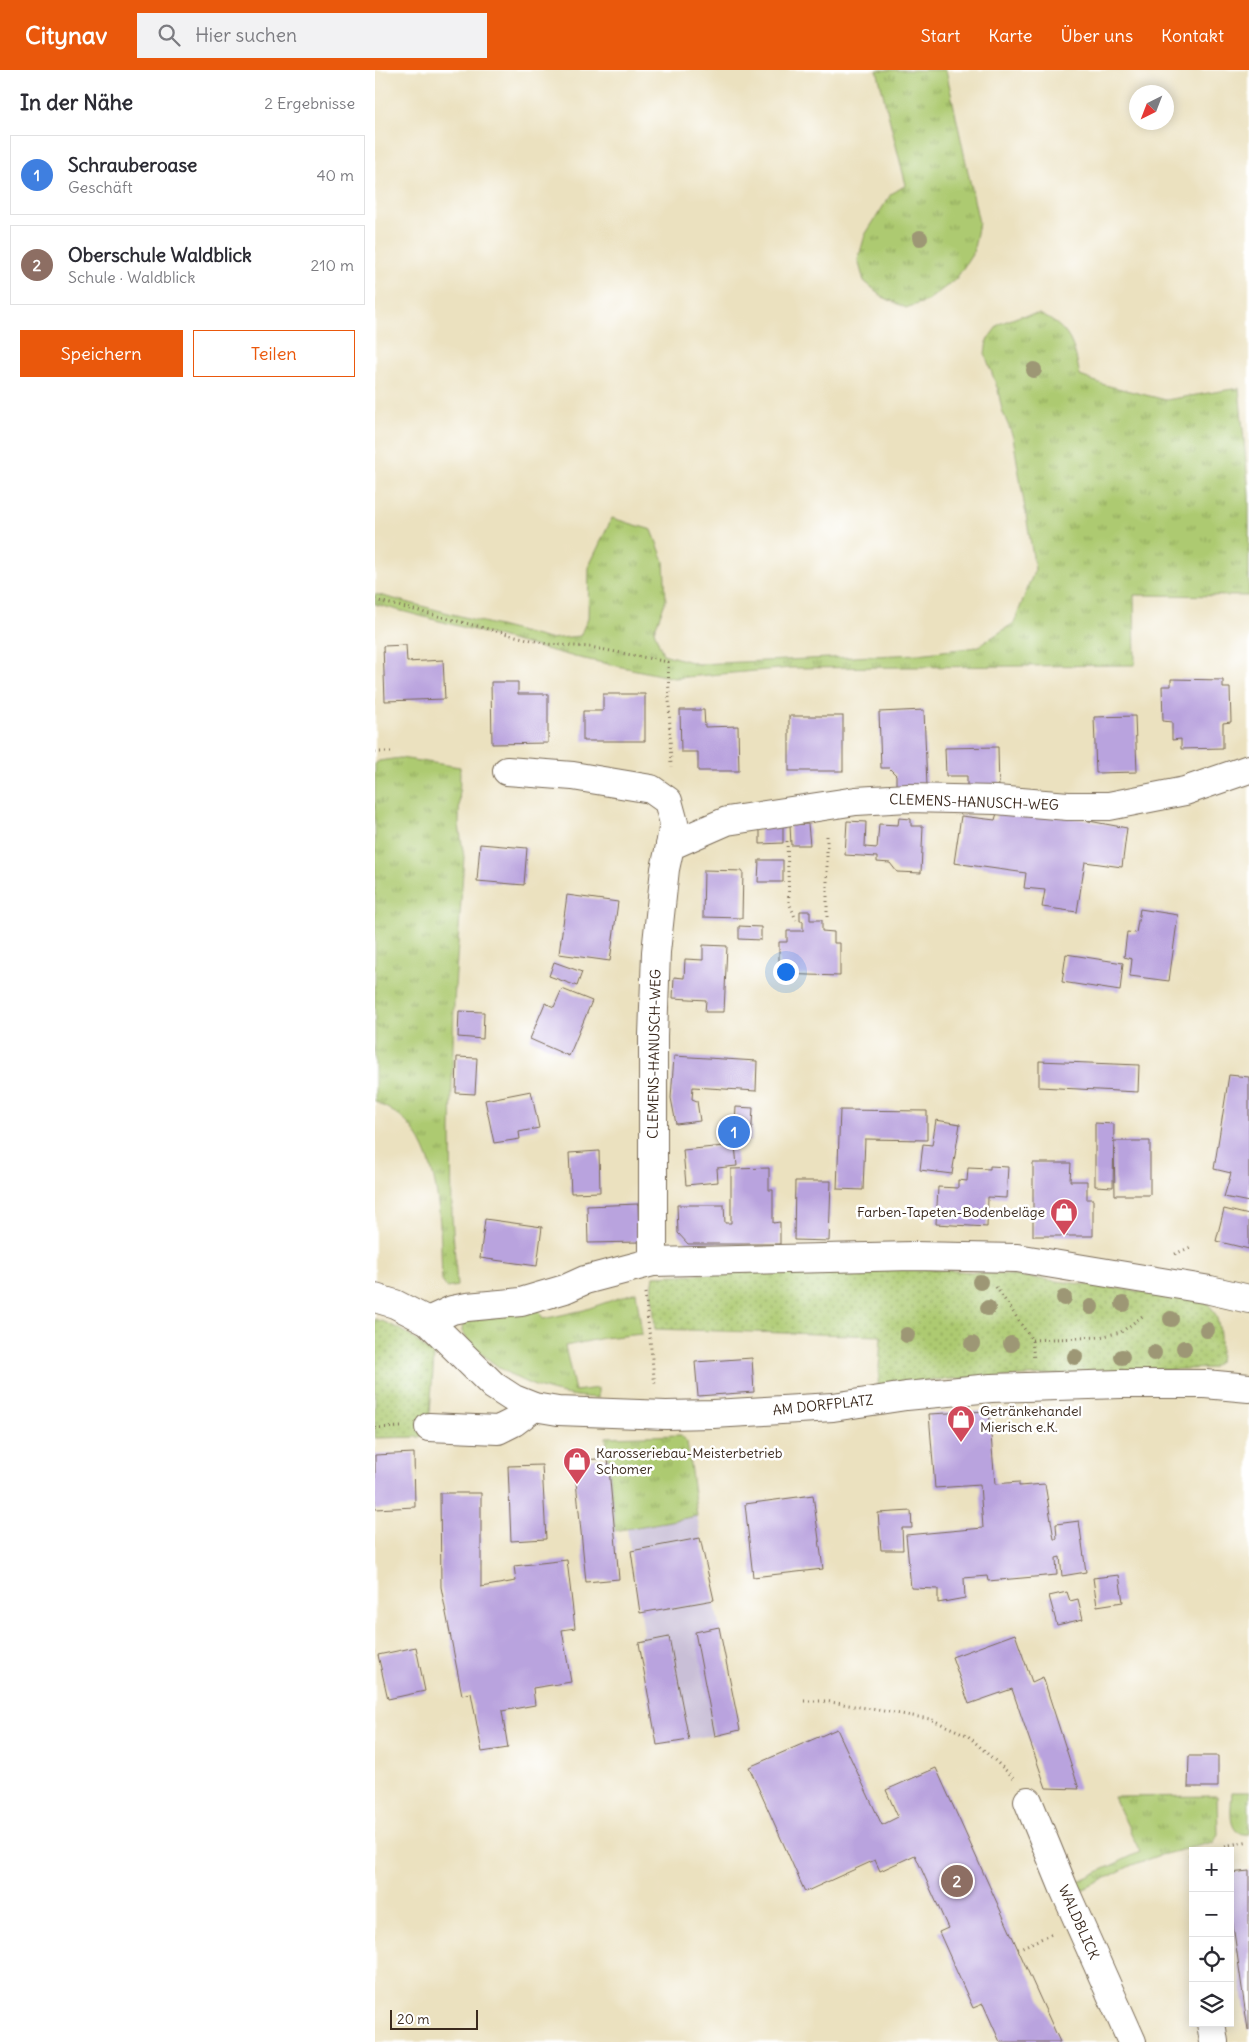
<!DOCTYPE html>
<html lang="de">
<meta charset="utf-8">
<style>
:root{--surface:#fff;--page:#f2f2f3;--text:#2b2b33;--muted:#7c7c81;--line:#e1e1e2;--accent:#ea580c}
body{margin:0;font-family:Delius,sans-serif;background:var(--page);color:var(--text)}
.controls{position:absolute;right:15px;bottom:15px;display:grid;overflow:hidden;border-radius:0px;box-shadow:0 2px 12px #0003}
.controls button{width:45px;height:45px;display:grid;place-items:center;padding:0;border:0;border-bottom:1px solid var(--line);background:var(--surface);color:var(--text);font:25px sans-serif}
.compass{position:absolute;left:754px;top:15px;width:45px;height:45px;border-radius:50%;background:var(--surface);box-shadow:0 2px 12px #0003;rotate:222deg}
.scale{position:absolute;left:15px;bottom:12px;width:88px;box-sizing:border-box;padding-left:5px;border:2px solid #3b2a1e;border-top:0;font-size:14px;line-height:18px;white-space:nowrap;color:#3b2a1e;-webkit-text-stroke:4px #fff;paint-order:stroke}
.you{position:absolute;left:410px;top:901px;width:18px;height:18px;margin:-12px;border:4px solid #fff;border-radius:50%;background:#1a73e8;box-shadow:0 0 0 8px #1a73e833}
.badge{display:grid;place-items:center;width:32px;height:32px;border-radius:50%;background:var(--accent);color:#fff;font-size:16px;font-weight:700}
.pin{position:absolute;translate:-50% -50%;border:2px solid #fff;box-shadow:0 1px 5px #0006}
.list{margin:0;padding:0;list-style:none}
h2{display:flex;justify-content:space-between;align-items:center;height:65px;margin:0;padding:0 20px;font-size:21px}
h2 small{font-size:16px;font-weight:400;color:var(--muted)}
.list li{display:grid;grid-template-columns:32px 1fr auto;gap:15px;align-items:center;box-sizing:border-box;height:80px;margin:0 10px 10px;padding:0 10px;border:1px solid var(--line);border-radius:0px}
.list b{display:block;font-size:19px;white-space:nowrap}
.list p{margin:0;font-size:16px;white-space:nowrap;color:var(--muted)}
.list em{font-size:16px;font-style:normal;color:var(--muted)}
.actions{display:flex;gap:10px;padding:15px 20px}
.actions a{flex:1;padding:11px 0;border:1px solid var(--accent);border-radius:0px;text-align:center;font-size:18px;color:var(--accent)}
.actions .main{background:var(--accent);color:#fff}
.icon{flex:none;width:28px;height:28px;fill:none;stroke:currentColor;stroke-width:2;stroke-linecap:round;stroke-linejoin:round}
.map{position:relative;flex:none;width:874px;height:1972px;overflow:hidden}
header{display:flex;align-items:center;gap:30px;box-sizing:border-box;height:70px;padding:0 25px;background:var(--accent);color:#fff}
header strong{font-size:24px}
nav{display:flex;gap:28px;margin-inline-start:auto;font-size:18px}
.search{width:350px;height:45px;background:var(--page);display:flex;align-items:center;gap:12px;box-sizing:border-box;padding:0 18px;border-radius:0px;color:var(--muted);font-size:19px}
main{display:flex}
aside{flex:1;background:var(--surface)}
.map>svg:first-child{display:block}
</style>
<header>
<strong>Citynav</strong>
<div class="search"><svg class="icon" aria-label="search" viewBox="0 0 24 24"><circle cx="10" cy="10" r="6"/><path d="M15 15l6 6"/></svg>Hier suchen</div>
<nav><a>Start</a><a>Karte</a><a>Über uns</a><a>Kontakt</a></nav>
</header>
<main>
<aside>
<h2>In der Nähe<small>2 Ergebnisse</small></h2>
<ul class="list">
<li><span class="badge" style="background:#3f7fe0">1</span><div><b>Schrauberoase</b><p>Geschäft</p></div><em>40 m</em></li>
<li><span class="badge" style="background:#8d6e63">2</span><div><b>Oberschule Waldblick</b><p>Schule · Waldblick</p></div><em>210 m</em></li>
</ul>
<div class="actions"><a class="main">Speichern</a><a>Teilen</a></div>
</aside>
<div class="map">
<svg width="874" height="1972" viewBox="0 0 874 1972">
<defs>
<pattern id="grass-tufts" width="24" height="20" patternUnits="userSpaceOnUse" patternTransform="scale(1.25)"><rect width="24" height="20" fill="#adca71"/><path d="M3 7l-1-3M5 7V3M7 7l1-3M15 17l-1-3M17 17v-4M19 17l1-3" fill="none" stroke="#8ea45c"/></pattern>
<pattern id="park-dots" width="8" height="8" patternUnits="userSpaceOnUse" patternTransform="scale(1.25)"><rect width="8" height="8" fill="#adca71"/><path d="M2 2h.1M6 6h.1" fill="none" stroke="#8ea45c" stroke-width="1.8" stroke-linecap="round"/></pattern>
</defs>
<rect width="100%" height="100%" fill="#fff"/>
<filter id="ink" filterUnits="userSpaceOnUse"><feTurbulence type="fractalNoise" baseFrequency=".02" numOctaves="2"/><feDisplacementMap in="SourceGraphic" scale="10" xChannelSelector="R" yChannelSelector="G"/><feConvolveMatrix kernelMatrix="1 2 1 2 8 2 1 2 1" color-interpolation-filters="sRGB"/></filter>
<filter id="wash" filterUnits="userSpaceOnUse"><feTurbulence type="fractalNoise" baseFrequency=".0096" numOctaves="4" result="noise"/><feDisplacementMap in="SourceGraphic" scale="20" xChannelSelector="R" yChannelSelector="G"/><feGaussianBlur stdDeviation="1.12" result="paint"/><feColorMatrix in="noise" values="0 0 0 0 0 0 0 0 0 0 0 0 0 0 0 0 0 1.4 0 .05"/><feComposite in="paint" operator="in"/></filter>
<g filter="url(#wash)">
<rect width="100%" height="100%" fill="#ebe1bf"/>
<!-- industrial -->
<path fill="#c9bfd7" d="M322,1446L365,1660L282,1675L264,1573V1568L269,1563L252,1459Z"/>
<!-- grass -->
<g fill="url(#grass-tufts)" stroke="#747a48">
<path d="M502,0H571L604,153L598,183L581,209L552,231L531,238L508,227L489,211L483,190L490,165L516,124L531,115Z"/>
<path d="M664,244C696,258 699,275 705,306L730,315L791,330L864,318L874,424V526L759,525L760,595L416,598L299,608L200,587L0,534V524L174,569L205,566L213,548L214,496L237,448L277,460L289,491L291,530L279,561L288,584L323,594L543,584L602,577L639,553L660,499L638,367L627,340L623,320L610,284L612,270L624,254L645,246Z"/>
<path d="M25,688L85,697L84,755L89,787L79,932L76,1061L77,1147L82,1216L72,1218L67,1211C65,1162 68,1094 34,1055C25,1045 12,1038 0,1031V694L4,691Z"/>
<path d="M261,1222L267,1264L229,1268L190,1276L200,1321L223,1318V1328C177,1325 143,1315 107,1284C99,1277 91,1270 87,1261L88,1254L94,1251L163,1238L168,1249L209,1240Z"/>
<path d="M306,1365L312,1372L322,1446L240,1461L231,1367Z"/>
<path d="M857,1722H874V1764C851,1767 856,1738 857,1722Z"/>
<path d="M842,1726L843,1764L839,1772L782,1786L757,1795L705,1821L691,1817L765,1782L739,1727Z"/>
</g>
<!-- park -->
<g fill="url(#park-dots)" stroke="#747a48">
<path d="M511,1196L626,1204L825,1229C828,1231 833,1233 835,1236C847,1249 846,1276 844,1292L836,1298L556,1310L503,1316L506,1266L280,1259L277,1219L279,1206Z"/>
<path d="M0,1249C23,1255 42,1270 59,1286L54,1357L45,1367L0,1368Z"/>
</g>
<g id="blocks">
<!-- building -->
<g fill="#b9a3de">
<path d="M31,575L32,592L68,590L70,629L10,631L8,576Z"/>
<path d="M796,609L848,610V618H855L856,652L848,653V678L806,679V669L797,670V652L788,651L787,616H796Z"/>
<path d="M116,612H143V624H173V673L117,674Z"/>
<path d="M228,624H270V671H208V641H228Z"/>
<path d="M305,640H329L330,657L363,656L364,701H323V682H306Z"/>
<path d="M549,640L552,716L521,718V705L514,698H506L504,642Z"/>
<rect x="414" y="646" width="54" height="55"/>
<path d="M760,646L762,702L721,703L719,647Z"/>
<path d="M623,677L624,721H592V706H571L570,678Z"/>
<path d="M622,743L692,747L752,758L747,797L710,792L702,842L667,837L670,820L649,818L651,803L579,793L586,746L620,750Z"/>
<path d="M524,748L536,749V756H548L546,803L522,802L515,793L502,792V787L470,785L472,751L491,752L490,777L502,778L504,754L523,755Z"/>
<path d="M433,754L435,775H416L415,755Z"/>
<path d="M385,756H408V773L385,774Z"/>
<path d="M105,774L152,778L149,815L102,811Z"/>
<path d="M384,790H408V812H383Z"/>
<path d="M329,800L368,801L367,848L328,847Z"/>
<path d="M192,825L243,832L235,891L184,884Z"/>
<path d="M765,839L803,845L794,911L755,906L757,889L749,887L752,862L761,863Z"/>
<path d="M425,841H435V850H447V861L459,862V873H465V906L404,904V872H412V861H428V851H425Z"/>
<path d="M364,856L386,857V870L364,869Z"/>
<path d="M328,875L352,876L349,942H330L331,930L298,928L299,907L309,908L310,889L328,890Z"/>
<path d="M691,884L748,893L745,921L687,912Z"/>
<path d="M179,892L207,902L202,916L174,906Z"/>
<path d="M187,919L217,931L194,986L155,969L170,933L179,937Z"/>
<path d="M84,941L109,942L108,969L83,967Z"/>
<path d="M299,986L382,991L381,1021L318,1017L317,1029L322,1031L325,1051L301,1054L296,1028Z"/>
<path d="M82,987L102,988L100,1024L81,1023Z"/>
<path d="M664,991L764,995L763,1022L664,1017Z"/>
<path d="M854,1005L874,1007V1132L849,1127L856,1103L839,1099Z"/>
<path d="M156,1021L164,1058L144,1062L145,1069L119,1073L110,1030Z"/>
<path d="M361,1037L378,1038L376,1071L359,1069Z"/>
<path d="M465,1040L552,1041V1070L490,1069L488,1120L462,1119Z"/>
<path d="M561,1050L585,1054L577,1104L545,1100L548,1074L557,1075Z"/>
<path d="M720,1053L739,1054L738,1117L720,1116Z"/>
<path d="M739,1071H775V1125H740Z"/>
<path d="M360,1075L362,1096L342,1098L343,1112L311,1115L308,1080Z"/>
<path d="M224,1081L225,1122L196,1123L194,1083Z"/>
<path d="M658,1093H696L695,1111H712V1129H718V1166H658Z"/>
<path d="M615,1096L633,1097L631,1128L613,1127L612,1157L561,1154L563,1117L583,1118V1110L592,1111L593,1098L615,1099Z"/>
<path d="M394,1098V1120H398V1153L405,1152V1174H313L303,1163L302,1135H349L350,1153H356V1099Z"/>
<path d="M420,1111H456L454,1171L419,1170Z"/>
<path d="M263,1134L264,1172L213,1173L212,1136Z"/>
<path d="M849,1139L874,1145V1179L841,1171Z"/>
<path d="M110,1149L167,1157L162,1196L105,1188Z"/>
<path d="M377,1288L379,1322L323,1326L320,1292Z"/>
<path d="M614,1341L620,1414L644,1412V1416L670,1414L679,1469H682L681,1454L704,1451L711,1502L687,1506L685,1487L681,1488L682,1505L613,1511L612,1506L589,1508L590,1528L563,1533V1519L536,1518L531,1465L608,1458L605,1415L560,1418L554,1344Z"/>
<path d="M39,1383L40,1437L0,1439V1385Z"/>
<path d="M233,1388L244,1509L211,1512L199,1391Z"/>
<path d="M167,1395L171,1469L136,1471L133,1396Z"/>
<path d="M65,1423H106V1517L141,1511L139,1496L192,1490L200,1558L187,1560L196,1612L158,1618L160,1635L127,1641L133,1678L107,1682L96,1623L87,1625L66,1517Z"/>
<path d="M438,1425L448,1499L378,1507L370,1434Z"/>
<path d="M536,1441L537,1458H527L528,1480H506L503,1443Z"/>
<path d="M325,1468L339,1530L265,1543L256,1481Z"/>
<path d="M744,1505L748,1532L722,1536L718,1508Z"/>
<path d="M692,1522L695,1531L703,1529L708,1549L682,1555L674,1526Z"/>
<path d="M344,1557L365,1660L340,1666L320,1562Z"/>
<path d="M640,1564L657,1612L668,1607L704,1719L671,1718L637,1619L594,1634L577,1587Z"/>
<path d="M294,1567L314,1670L282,1675L264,1573Z"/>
<path d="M41,1577L50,1621L13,1629L3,1585Z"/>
<path d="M462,1659L507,1755L523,1747L511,1720L561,1698L685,1972H625L608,1934L598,1938L564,1862L573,1858L540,1785L505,1801L500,1790L430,1822L374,1697Z"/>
<path d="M814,1686H843V1717H813Z"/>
<path d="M874,1801V1960H873L855,1834V1803Z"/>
</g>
</g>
</g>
<g filter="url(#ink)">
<use href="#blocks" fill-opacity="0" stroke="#796a56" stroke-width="1"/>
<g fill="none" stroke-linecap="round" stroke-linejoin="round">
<!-- minor casing -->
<g stroke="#796a56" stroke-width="30">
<g id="minor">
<path d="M132,701L198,706L276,719L293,731L299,753L295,776"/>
<path d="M278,1192V966L281,882L290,799L295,776L352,751L481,731L533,728L621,730L693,736H734L810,721L874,699"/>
<path d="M0,1228L20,1234L53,1251L119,1316L139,1329L159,1337L183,1341L291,1345L338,1344L458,1337L531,1326L616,1318L746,1314H830L874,1318"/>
<path d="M53,1251L77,1240L92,1237L146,1232L190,1219L210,1210L278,1192L538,1186L642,1188L835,1220L874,1229"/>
<path d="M54,1357L123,1360L139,1352L159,1337"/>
<path d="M653,1731L689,1819L757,1972"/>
<path d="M836,1953L839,1972"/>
</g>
</g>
<!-- path -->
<g stroke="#796a56" stroke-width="3" stroke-dasharray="1 4" stroke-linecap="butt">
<path d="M0,530L172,574L215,577L293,592L296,697"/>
<path d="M0,682H20"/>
<path d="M412,771L414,832L421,850"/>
<path d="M452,847V764"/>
<path d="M800,1184L818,1176"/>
<path d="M621,1217L657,1270L659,1290"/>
<path d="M270,1223L280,1316"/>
<path d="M657,1270L725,1267L746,1262L770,1244"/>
<path d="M0,1358L26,1357"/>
<path d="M429,1631H450L555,1649L592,1665L639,1708"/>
<path d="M850,1776L874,1771"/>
<path d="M815,1784L818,1802"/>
<path d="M643,1879L679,1863"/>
</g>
<!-- minor -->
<use href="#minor" stroke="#fff" stroke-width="28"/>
</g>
<!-- trees -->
<g fill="#9d9774">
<circle cx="545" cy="168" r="8"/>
<circle cx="659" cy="300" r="8"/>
<circle cx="605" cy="1212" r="8"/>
<circle cx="689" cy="1228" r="8"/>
<circle cx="748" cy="1234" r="8"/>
<circle cx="716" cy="1237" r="8"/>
<circle cx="613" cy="1238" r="8"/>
<circle cx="796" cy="1249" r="8"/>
<circle cx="832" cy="1260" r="8"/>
<circle cx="532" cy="1265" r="8"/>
<circle cx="597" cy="1274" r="8"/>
<circle cx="636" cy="1274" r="8"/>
<circle cx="809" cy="1278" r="8"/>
<circle cx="779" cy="1283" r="8"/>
<circle cx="700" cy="1287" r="8"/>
<circle cx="747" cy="1287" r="8"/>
</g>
</g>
<!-- icons -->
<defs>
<g id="shop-pin" transform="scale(1.4375)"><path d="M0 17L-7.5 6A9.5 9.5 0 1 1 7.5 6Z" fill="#d1495b" stroke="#fff"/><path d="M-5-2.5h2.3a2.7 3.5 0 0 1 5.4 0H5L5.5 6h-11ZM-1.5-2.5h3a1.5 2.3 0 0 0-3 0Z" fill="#fff"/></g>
</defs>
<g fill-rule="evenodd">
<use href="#shop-pin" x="689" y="1142"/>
<use href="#shop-pin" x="586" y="1349"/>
<use href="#shop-pin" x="202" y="1391"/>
</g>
<g text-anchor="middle" stroke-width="5" stroke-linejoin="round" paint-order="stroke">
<!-- street labels -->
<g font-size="14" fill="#3b2a1e" stroke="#fff">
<text transform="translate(599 732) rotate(2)" y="5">CLEMENS-HANUSCH-WEG</text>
<text transform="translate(279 984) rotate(-89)" y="5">CLEMENS-HANUSCH-WEG</text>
<text transform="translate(448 1335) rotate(-6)" y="5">AM DORFPLATZ</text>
<text transform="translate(704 1852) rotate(66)" y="5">WALDBLICK</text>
</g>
<!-- poi labels -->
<g font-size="14" fill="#3b2a1e" stroke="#fff" text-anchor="start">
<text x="670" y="1147" text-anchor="end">Farben-Tapeten-Bodenbeläge</text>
<text x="605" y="1346">Getränkehandel<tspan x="605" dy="16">Mierisch e.K.</tspan></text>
<text x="221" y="1388">Karosseriebau-Meisterbetrieb<tspan x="221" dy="16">Schomer</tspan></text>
</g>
</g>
</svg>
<div class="controls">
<button>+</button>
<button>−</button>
<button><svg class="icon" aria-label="locate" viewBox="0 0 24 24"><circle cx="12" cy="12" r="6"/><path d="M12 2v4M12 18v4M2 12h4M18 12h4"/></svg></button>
<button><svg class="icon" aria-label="layers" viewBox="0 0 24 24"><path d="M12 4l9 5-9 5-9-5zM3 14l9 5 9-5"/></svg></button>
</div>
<svg class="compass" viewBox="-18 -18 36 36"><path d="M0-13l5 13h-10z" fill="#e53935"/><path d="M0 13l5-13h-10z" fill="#7c7c81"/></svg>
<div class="scale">20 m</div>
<div class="you"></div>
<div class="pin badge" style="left:359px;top:1062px;background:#3f7fe0">1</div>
<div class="pin badge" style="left:582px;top:1811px;background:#8d6e63">2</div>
</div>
</main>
